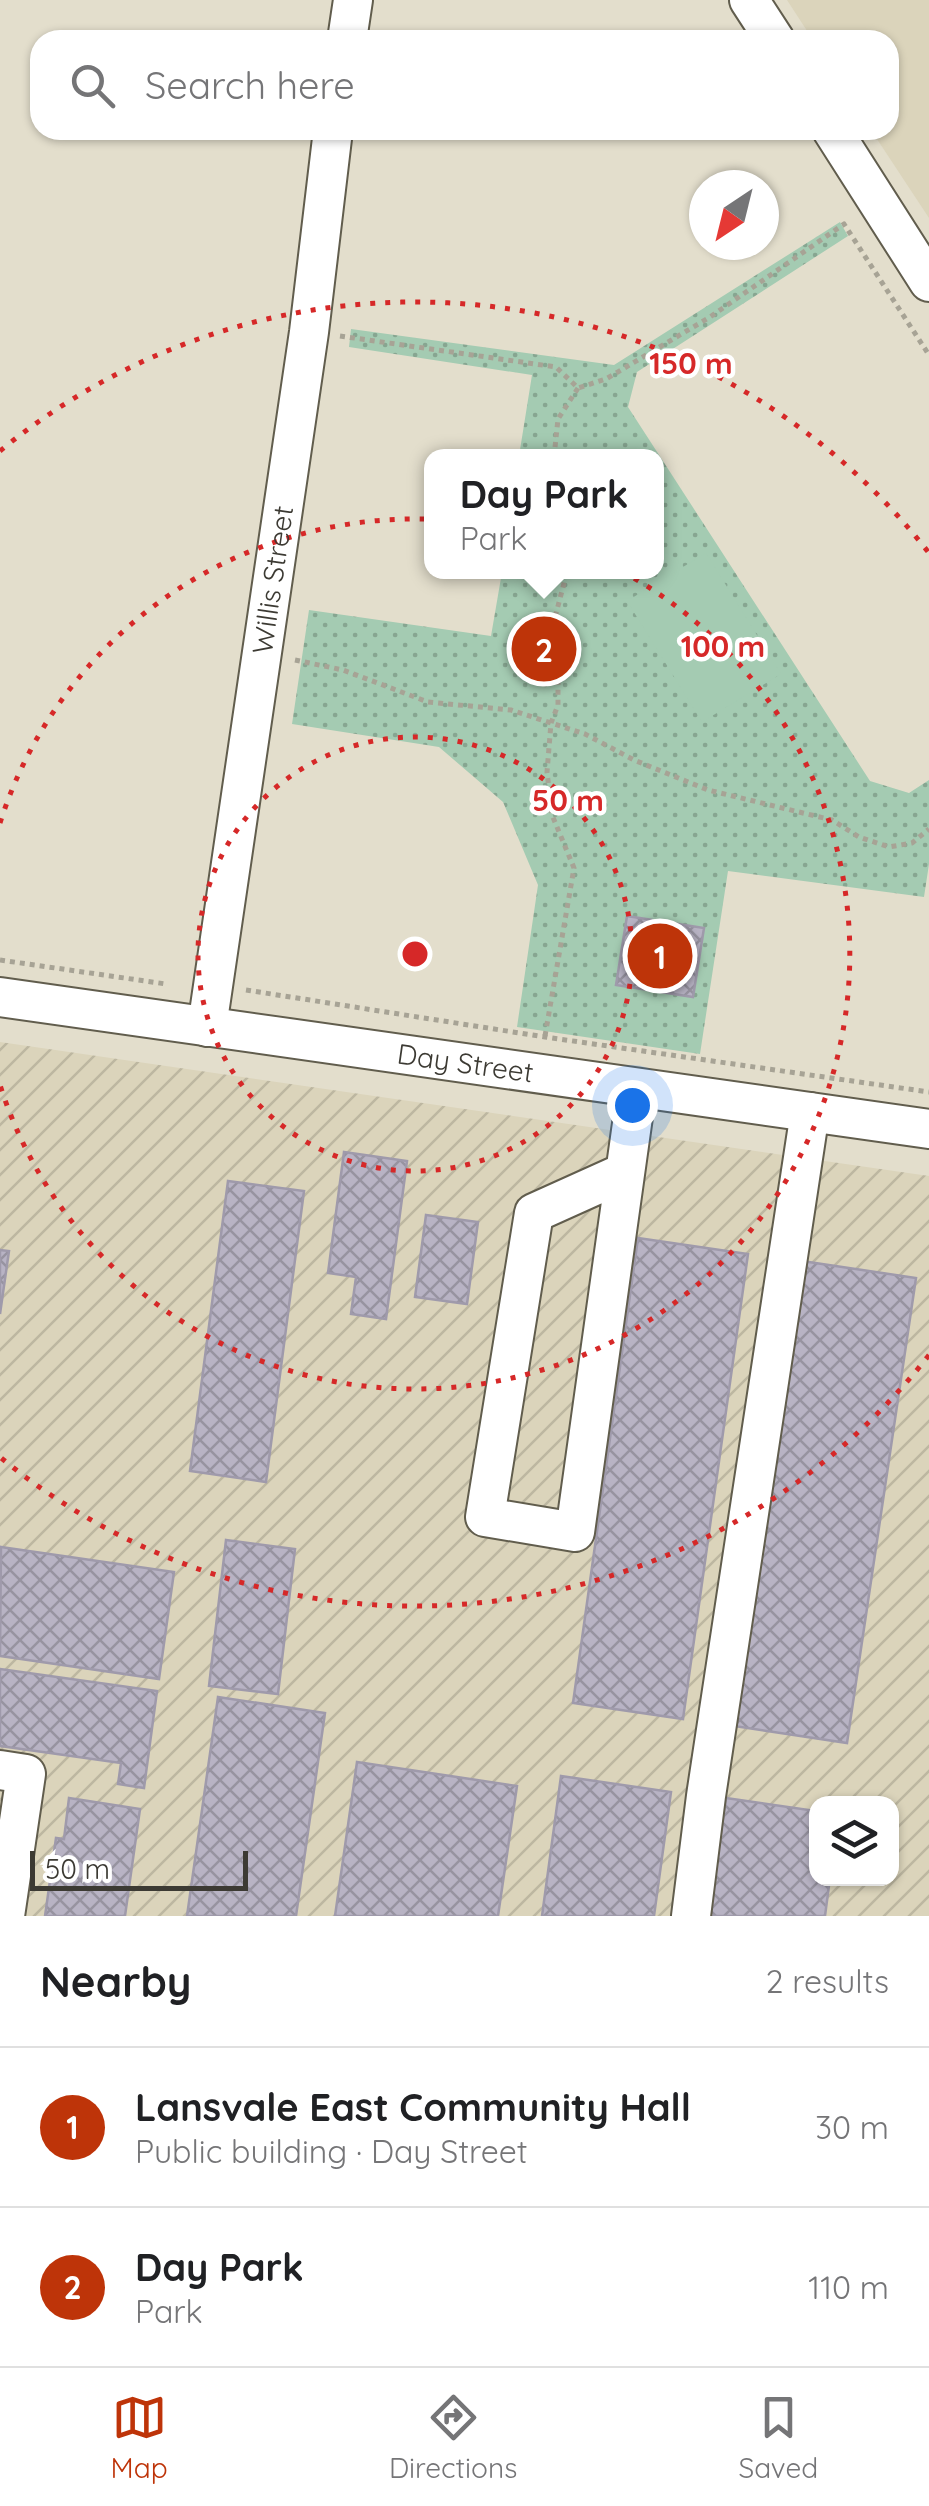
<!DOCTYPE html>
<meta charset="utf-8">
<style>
:root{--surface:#fff;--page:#f6f6f6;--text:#202124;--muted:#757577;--line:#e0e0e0;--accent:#be3409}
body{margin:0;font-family:Quicksand,sans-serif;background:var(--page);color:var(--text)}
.controls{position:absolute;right:30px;bottom:30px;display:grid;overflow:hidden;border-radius:20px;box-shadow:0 2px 8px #0004}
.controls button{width:90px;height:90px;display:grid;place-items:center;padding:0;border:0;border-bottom:2px solid var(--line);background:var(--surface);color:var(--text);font:50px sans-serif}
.compass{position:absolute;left:689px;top:170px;width:90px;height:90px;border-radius:50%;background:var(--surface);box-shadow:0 2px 8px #0004;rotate:215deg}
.scale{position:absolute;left:30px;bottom:25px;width:218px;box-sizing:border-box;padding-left:10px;border:5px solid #3c3a33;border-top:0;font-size:28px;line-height:35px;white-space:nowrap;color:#3c3a33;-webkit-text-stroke:8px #fff;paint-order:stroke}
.you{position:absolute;left:632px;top:1105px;width:35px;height:35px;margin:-25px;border:8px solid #fff;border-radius:50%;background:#1a73e8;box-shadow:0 0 0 15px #1a73e833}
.badge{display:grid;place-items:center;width:65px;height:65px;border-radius:50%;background:var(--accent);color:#fff;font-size:32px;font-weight:700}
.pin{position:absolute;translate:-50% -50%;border:5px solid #fff;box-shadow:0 2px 10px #0006}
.popup{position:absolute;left:424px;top:449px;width:240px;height:130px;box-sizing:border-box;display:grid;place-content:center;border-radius:20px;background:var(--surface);filter:drop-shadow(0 2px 8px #0005);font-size:32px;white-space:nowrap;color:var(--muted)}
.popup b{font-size:38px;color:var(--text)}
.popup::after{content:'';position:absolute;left:50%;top:100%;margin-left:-20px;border:20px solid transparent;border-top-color:var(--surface)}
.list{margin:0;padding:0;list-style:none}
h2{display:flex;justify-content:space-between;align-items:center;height:130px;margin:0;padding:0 40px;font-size:42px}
h2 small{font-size:32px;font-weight:400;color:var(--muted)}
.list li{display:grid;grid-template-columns:65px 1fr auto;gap:30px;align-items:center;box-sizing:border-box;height:160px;padding:0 40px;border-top:2px solid var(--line)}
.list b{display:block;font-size:38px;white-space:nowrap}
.list p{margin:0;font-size:32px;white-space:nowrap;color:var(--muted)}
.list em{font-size:32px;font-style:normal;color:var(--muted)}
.icon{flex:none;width:55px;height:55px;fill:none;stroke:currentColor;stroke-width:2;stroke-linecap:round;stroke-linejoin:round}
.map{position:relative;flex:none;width:929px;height:1916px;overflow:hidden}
.search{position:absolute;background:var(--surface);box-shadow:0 2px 8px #0004;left:30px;right:30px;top:30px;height:110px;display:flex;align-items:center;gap:25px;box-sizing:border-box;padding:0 35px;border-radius:30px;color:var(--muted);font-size:38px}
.sheet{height:450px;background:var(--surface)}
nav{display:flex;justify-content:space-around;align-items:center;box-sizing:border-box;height:140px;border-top:2px solid var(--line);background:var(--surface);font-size:28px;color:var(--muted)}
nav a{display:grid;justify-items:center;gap:5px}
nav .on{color:var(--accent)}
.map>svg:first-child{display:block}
</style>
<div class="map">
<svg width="929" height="1916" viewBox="0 0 929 1916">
<defs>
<pattern id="industrial-furrows" width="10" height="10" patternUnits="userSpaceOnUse" patternTransform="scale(2.5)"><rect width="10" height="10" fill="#dbd4bb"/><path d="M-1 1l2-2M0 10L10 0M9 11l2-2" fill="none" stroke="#bdb7a1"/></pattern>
<pattern id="grass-dots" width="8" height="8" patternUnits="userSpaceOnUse" patternTransform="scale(2.5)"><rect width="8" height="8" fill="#a4cbb2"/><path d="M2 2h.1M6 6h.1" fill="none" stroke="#87a691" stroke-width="1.8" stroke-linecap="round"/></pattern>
<pattern id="building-cross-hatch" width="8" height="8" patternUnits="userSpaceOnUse" patternTransform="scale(2.5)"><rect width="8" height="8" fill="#b8b3c4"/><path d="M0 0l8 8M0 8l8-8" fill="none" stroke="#9793a0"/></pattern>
</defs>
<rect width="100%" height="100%" fill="#e3decc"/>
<!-- industrial -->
<path fill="url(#industrial-furrows)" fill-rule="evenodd" d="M0,1042L929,1176V1916H0ZM816,1804H892V1878H816Z"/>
<!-- built -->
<path fill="#dbd4bb" d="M787,0H929V218L871,130H889V40H813Z"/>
<!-- grass -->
<path fill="url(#grass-dots)" d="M840,222L848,236L637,372L628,407L870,781L909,793L929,780V864L924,897L728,871L700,1054L517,1027L538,885L503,802L439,747L292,724L309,610L491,636L502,572H656V457L519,456L532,375L349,347L351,329L614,365Z"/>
<!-- pitch -->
<path fill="#a4cbb2" d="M706,553L781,674L702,722L627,601Z"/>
<!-- building -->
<g fill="url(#building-cross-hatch)" stroke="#9f9aab" stroke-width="2.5">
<path d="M627,916L704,928L693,997L616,985Z"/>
<path d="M344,1152L407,1161L386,1319L351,1314L356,1277L328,1273Z"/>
<path d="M228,1181L304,1191L266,1482L190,1471Z"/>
<path d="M426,1215L478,1222L467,1304L415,1297Z"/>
<path d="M638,1238L748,1254L683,1719L573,1703Z"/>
<path d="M0,1250L9,1251L0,1314Z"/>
<path d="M802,1261L916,1278L847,1743L734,1726Z"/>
<path d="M226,1540L295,1549L278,1694L209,1686Z"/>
<path d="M1,1547L174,1572L159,1679L0,1656Z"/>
<path d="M0,1669L157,1691L144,1788L118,1784L121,1763L0,1746Z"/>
<path d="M218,1697L325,1713L296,1916H187Z"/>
<path d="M357,1762L517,1786L498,1916H335Z"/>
<path d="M561,1776L671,1792L654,1916H542Z"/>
<path d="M69,1798L140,1809L125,1916H45L56,1838L64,1839Z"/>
<path d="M726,1798L816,1811V1878H830L825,1916H709Z"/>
</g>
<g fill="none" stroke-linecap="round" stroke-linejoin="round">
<!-- minor casing -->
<g stroke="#615d4d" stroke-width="42">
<g id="minor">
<path d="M749,0L775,40"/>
<path d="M347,40L353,0"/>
<path d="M832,130L929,282"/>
<path id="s1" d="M0,997L929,1129"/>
<path id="s2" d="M207,1027L309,332L333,130"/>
<path d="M625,1172L534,1213L485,1517L575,1532L637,1088"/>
<path d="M0,1770L26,1774L5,1916"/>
<path d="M691,1916L706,1796L810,1112"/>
</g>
</g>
<!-- path -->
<g stroke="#a7a395" stroke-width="5" stroke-dasharray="5 5" stroke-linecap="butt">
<path d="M340,336L556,367L578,388L606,379L710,317L844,224L929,355"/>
<path d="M554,457L558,419L578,388"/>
<path d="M295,660L343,670L428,702L511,710L585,734L634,760L708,790L832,820L859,837L889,847L912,843L929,829"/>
<path d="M0,960L166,984"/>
<path d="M246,990L545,1037L929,1092"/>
<path d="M545,1036L574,868L552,815L547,772L551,723L558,705V677L549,640L567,572"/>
</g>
<!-- minor -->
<use href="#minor" stroke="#fff" stroke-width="38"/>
</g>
<!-- distance rings -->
<g fill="none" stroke="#d62828" stroke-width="5" stroke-dasharray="5 10">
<circle cx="415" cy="954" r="217"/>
<path d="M0 823A435 435 0 1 1 0 1085"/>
<path d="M929 1355A652 652 0 0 1 0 1457M0 451A652 652 0 0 1 929 553"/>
</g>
<g text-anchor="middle" stroke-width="9" stroke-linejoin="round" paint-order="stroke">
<!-- street labels -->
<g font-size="28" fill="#3c3a33" stroke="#fff">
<text dy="10" stroke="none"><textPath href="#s2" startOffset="452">Willis Street</textPath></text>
<text dy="10" stroke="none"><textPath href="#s1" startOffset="470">Day Street</textPath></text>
</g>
</g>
<circle cx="415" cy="954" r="15" fill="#d62828" stroke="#fff" stroke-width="5"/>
<g font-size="30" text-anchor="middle" font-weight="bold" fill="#d62828" stroke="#fff" stroke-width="9" stroke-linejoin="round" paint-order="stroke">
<text x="691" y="374">150 m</text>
<text x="723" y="657">100 m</text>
<text x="568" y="811">50 m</text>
</g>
</svg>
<div class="controls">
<button><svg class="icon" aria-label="layers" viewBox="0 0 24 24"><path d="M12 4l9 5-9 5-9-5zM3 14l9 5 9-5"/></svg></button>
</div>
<svg class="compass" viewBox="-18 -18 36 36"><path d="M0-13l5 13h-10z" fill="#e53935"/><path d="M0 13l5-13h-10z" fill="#757577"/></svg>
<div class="scale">50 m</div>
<div class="you"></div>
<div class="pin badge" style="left:660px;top:956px">1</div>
<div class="pin badge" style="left:544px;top:649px">2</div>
<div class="popup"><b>Day Park</b>Park</div>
<div class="search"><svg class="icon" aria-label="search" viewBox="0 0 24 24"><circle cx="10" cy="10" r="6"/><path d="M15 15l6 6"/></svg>Search here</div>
</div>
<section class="sheet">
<h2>Nearby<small>2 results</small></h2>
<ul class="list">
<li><span class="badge">1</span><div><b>Lansvale East Community Hall</b><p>Public building · Day Street</p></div><em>30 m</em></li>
<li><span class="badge">2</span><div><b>Day Park</b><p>Park</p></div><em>110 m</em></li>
</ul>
</section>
<nav>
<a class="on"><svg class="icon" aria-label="map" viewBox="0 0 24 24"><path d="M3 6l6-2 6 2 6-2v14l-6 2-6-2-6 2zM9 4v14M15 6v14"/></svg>Map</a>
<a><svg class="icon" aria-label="directions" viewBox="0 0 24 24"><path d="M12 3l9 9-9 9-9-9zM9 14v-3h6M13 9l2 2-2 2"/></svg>Directions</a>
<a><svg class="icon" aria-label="saved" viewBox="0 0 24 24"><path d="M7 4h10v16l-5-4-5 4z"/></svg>Saved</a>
</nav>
